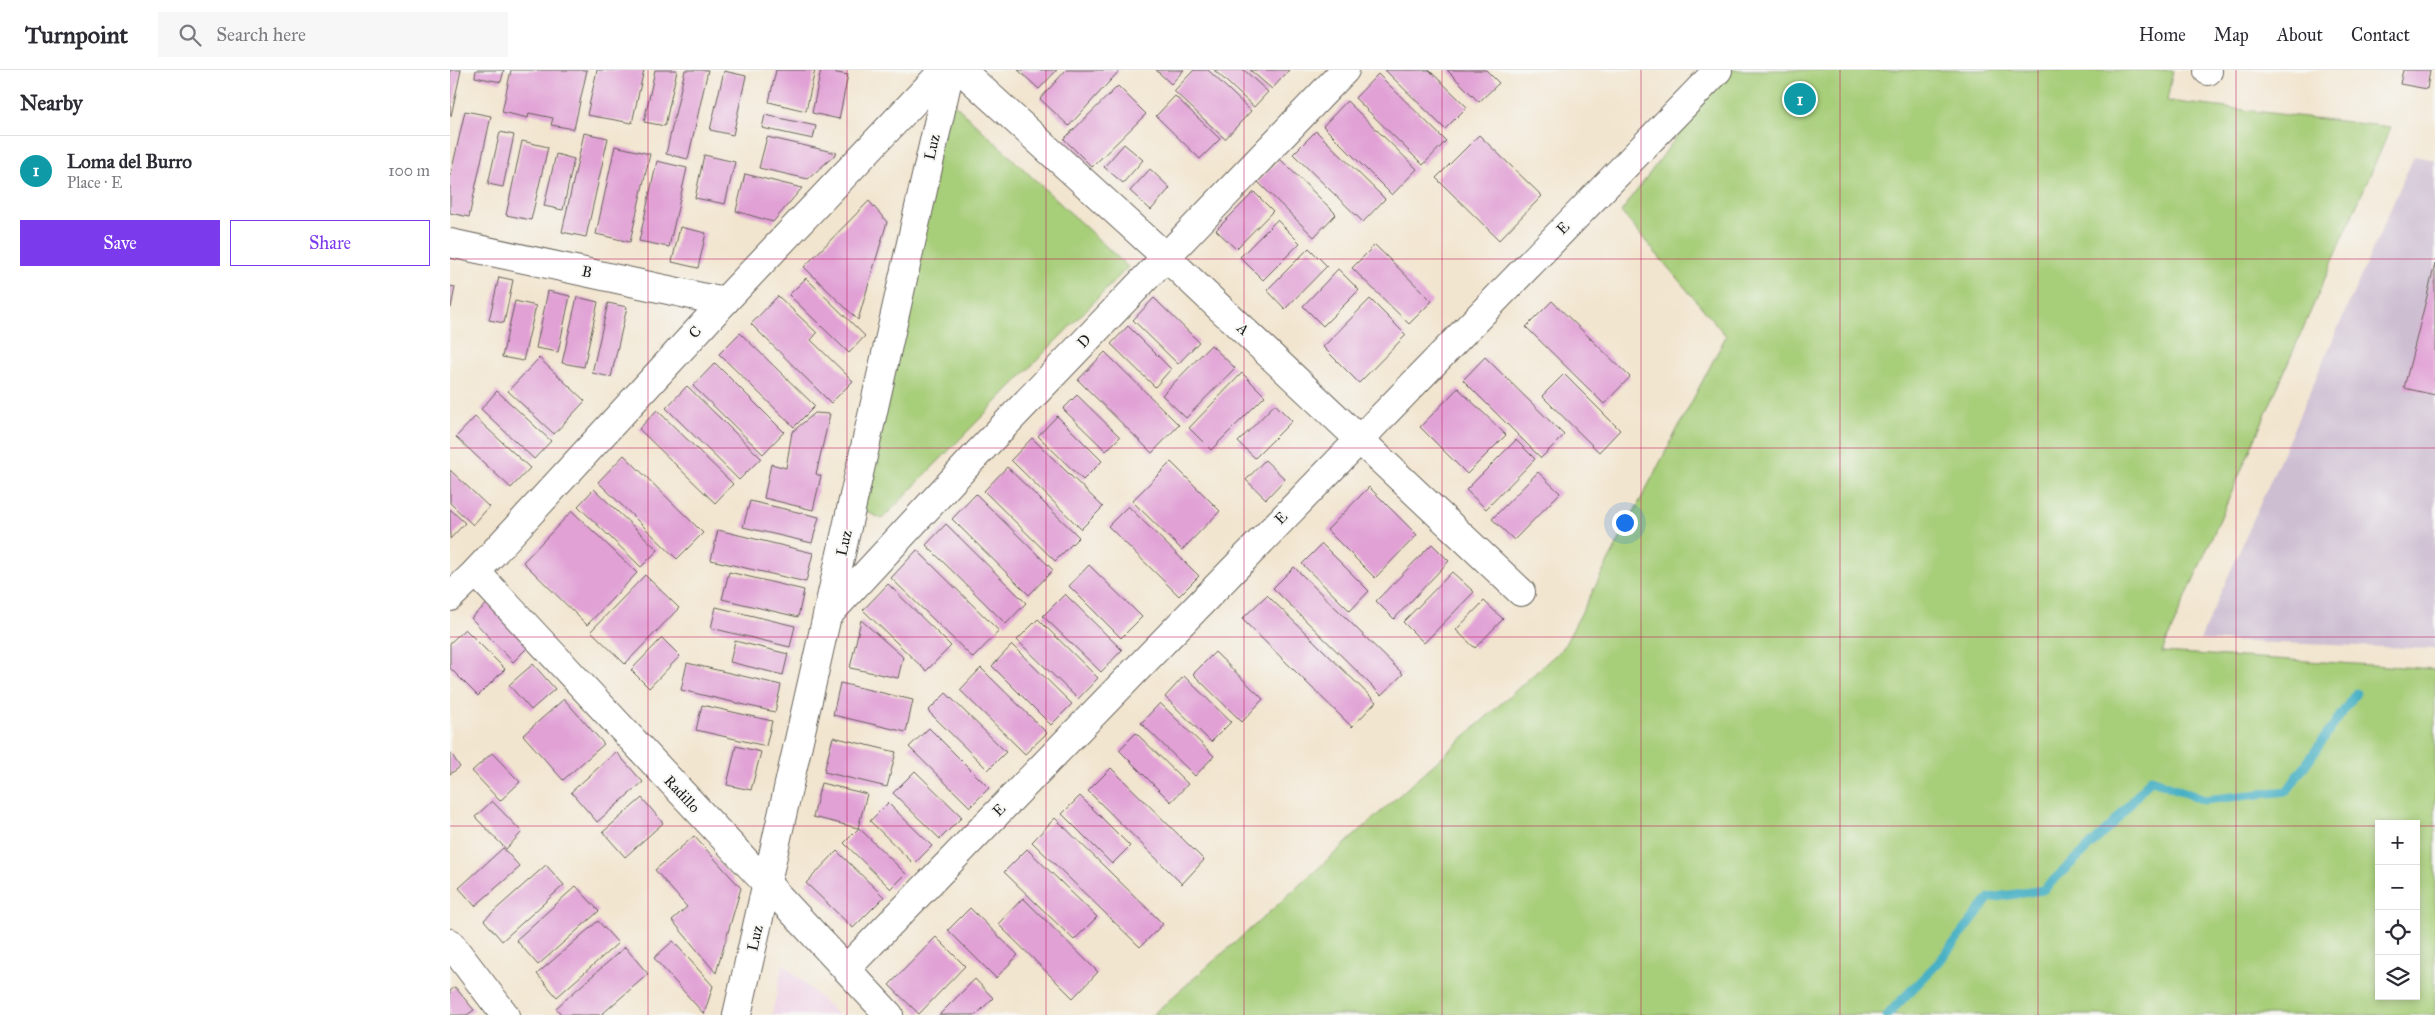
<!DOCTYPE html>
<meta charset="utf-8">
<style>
:root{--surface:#fff;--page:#f7f7f7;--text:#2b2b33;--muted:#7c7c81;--line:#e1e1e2;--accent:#7c3aed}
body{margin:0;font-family:"IM FELL Great Primer",serif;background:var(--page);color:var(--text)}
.controls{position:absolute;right:15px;bottom:15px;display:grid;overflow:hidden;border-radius:0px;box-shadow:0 2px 8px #0003}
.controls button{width:45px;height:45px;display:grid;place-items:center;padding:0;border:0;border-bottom:1px solid var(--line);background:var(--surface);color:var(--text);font:25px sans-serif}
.you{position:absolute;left:1174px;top:452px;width:18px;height:18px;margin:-12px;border:4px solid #fff;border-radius:50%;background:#1a73e8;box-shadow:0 0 0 8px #1a73e833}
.badge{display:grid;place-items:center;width:32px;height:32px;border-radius:50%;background:var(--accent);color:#fff;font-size:16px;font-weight:700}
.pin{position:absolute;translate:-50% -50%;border:2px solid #fff;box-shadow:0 1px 5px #0006}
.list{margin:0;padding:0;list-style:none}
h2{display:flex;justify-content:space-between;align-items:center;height:65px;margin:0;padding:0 20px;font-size:21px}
h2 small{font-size:16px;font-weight:400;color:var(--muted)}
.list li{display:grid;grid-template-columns:32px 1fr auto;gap:15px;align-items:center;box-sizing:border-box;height:70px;padding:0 20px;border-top:1px solid var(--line)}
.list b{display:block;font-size:19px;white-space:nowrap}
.list p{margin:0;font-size:16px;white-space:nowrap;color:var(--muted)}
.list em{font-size:16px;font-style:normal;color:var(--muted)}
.actions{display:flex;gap:10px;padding:15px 20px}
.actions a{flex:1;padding:11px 0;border:1px solid var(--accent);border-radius:0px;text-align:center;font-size:18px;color:var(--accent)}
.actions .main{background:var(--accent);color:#fff}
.icon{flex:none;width:28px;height:28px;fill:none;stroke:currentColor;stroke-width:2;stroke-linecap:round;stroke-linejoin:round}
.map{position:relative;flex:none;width:1985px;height:945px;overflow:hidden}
header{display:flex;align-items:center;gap:30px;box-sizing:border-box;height:70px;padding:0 25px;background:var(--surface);border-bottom:1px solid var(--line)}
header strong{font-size:24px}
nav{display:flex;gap:28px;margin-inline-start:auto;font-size:18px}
.search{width:350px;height:45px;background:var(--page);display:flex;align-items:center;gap:12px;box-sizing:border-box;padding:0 18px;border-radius:0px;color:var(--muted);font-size:19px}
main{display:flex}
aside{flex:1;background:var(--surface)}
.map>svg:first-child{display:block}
</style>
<header>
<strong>Turnpoint</strong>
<div class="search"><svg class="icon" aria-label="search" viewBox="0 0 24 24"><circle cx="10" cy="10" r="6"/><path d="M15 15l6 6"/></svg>Search here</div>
<nav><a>Home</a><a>Map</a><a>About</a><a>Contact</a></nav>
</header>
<main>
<aside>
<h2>Nearby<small></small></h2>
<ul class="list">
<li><span class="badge" style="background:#0f9aa8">1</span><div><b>Loma del Burro</b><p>Place · E</p></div><em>100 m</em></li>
</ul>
<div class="actions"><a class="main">Save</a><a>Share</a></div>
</aside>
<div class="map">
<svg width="1985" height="945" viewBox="0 0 1985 945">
<rect width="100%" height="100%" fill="#f6f6f2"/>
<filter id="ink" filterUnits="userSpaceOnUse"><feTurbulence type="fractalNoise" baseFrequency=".02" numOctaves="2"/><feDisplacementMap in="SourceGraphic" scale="10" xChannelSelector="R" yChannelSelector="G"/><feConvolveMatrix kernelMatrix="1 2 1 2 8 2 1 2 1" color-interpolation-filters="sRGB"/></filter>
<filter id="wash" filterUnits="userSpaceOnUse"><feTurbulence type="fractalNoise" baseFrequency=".0096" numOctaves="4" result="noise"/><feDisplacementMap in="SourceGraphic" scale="20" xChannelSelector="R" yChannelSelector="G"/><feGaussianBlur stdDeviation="1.12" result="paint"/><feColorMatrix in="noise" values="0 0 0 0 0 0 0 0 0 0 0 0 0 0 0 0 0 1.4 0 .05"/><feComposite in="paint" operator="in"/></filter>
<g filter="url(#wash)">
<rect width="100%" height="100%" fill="#f2e5cf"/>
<!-- built -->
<path fill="#efd0e6" d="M333,893L388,945H322Z"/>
<!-- industrial -->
<path fill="#cdbed2" d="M1964,86L1985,90V579L1750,570Z"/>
<!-- green -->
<g fill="#a7ce79" stroke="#62754a" fill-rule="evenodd">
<path d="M1276,0H1723L1717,31L1941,57L1712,582L1985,599V945H702L805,855L1113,578L1276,266L1171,142ZM1929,754H1966V926H1929Z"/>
<path d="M501,31L678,197L432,449L417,442L409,424Z"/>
</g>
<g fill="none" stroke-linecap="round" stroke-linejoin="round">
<!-- stream -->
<path stroke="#46b0c4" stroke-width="9" d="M1437,945L1489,892L1539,828L1593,820L1661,756L1701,709L1754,730L1837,721L1906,623"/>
</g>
<g id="blocks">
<!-- building -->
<g fill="#e1a1d5">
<path d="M0,0H11L1,46H0Z"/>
<path d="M26,0H54L51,12L25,7Z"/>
<path d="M61,0H137L124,59L101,55L103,48L79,43L78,48L52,42Z"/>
<path d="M147,0H194L182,53L137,45Z"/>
<path d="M205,0H227L215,56L194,52Z"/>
<path d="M235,0H258L238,89L216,84Z"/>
<path d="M326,0H365L356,41L319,32Z"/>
<path d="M371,0L398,5L389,49L362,43Z"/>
<path d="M568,0H607L589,19Z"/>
<path d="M616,0H670L619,56L590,29Z"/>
<path d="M706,0H734L721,14Z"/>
<path d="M744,0H758L801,41L775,69L724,21Z"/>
<path d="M764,0H794L818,22L804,37Z"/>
<path d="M800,0H839L822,19Z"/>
<path d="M935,0H979L1017,37L995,59Z"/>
<path d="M997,0H1036L1049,13L1029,32Z"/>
<path d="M1953,0H1980L1977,19L1950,14Z"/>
<path d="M274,1L296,6L283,65L260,60Z"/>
<path d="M928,4L996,71L973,95L905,28Z"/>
<path d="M668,16L696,44L642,97L614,69Z"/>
<path d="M725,26L770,69L750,89L706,46Z"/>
<path d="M897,31L967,99L942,125L873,56Z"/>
<path d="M15,41L41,46L19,147L0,143V108Z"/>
<path d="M315,45L366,56L363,69L312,58Z"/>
<path d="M866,61L935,129L913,152L843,84Z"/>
<path d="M50,62L64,65L53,117L38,114Z"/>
<path d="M134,63L158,68L136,167L112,162Z"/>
<path d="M1029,65L1092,126L1049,170L986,108Z"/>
<path d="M317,67L387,83L358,109L309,98Z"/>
<path d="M72,71L98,77L81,150L56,145Z"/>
<path d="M674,74L693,90L673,113L654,97Z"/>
<path d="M165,76L200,84L180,172L146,164Z"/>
<path d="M106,84L124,89L113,140L94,136Z"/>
<path d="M254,85L285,92L275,134L245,128Z"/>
<path d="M830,89L886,144L864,167L808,112Z"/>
<path d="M207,91L237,98L219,177L189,171Z"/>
<path d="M700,99L720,118L701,140L680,121Z"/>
<path d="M295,104L352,118L323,152L286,141Z"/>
<path d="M804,122L823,141L786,179L766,160Z"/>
<path d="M419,131L437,152L408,250L354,197Z"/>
<path d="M827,150L850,173L813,210L790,187Z"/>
<path d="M230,157L256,163L248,198L222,192Z"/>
<path d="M925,175L982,231L959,254L902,198Z"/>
<path d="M859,178L877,196L835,239L817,220Z"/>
<path d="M1985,194V325L1954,318Z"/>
<path d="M888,199L909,220L873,256L853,236Z"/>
<path d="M49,207L63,210L54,253L39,250Z"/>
<path d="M356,208L415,266L399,283L339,225Z"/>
<path d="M0,216L5,217L1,238H0Z"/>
<path d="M98,221L120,226L108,282L86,278Z"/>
<path d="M328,226L367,263L361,270L403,311L381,333L301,254Z"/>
<path d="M127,227L148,232L134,297L112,293Z"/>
<path d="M704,228L749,272L728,294L683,250Z"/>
<path d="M920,229L956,265L909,313L873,277Z"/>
<path d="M65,231L86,236L73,291L52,287Z"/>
<path d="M1102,231L1180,307L1154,334L1076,257Z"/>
<path d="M158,233L177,237L161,307L142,303Z"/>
<path d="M678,256L721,299L705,317L661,274Z"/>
<path d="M290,263L365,336L344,357L269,284Z"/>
<path d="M761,275L785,298L736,348L712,325Z"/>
<path d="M655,282L729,355L702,383L628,310Z"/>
<path d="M1035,287L1114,365L1091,388L1013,310Z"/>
<path d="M89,288L135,331L104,364L58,321Z"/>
<path d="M265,293L334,362L313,384L243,316Z"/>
<path d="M792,303L815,326L761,380L739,358Z"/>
<path d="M1114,304L1170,360L1149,382L1092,326Z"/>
<path d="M237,316L311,388L289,410L216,338Z"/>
<path d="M1008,318L1056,365L1017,404L970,357Z"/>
<path d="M47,321L101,371L84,389L31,339Z"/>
<path d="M627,325L670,367L656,381L613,339Z"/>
<path d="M825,334L842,351L805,388L788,372Z"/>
<path d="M207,340L283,414L265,433L189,359Z"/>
<path d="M365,343L380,344L366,404L371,406L363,440L314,428L321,394L336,398L342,362Z"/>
<path d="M607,346L652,391L633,410L588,366Z"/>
<path d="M25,347L80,398L61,418L6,367Z"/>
<path d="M582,368L653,437L631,459L561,390Z"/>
<path d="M1066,370L1085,389L1036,439L1016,420Z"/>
<path d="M174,385L253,463L227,489L148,412Z"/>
<path d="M815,390L835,409L816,429L796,410Z"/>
<path d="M721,392L770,441L732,480L682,431Z"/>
<path d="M557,397L629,467L605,491L534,421Z"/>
<path d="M0,400L39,437L23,455L0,433Z"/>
<path d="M1088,402L1110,423L1064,470L1042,449Z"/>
<path d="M919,417L967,465L925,508L877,460Z"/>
<path d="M144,419L208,480L191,497L128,436Z"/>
<path d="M526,424L603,500L579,525L502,449Z"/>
<path d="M300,431L369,447L362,473L293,457Z"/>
<path d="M678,436L749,506L729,526L658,456Z"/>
<path d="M0,439L15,453L0,469Z"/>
<path d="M122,441L187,503L137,555L73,492Z"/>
<path d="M496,454L576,533L556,554L476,475Z"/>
<path d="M268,460L363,483L356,512L261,490Z"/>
<path d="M872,474L919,521L900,541L852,494Z"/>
<path d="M982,474L999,491L944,549L926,531Z"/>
<path d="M467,480L549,561L523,588L441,508Z"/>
<path d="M639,495L692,547L671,568L619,516Z"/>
<path d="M844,497L953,604L931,625L823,518Z"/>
<path d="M279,502L354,520L348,547L272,529Z"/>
<path d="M1002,502L1024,522L974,573L953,552Z"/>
<path d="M195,505L229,538L175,594L141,561Z"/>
<path d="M438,514L501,576L476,601L413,540Z"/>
<path d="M615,524L672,580L651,602L593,546Z"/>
<path d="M817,525L926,632L902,657L792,549Z"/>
<path d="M1034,531L1053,549L1025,578L1006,560Z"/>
<path d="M38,533L79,576L63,592L21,548Z"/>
<path d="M266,537L345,556L340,577L261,558Z"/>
<path d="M588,549L648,608L628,629L567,570Z"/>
<path d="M411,550L453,587L448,608L400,598Z"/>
<path d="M15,559L55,599L28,626L0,598V573Z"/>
<path d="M212,568L230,586L199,618L181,600Z"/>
<path d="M285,571L338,584L333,605L280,592Z"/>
<path d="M562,575L622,634L601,655L542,596Z"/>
<path d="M765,582L813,629L792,652L743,604Z"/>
<path d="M237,593L331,615L325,642L231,620Z"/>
<path d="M83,594L105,619L81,640L59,615Z"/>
<path d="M531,598L597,663L575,684L510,620Z"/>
<path d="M734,606L781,652L761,672L715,627Z"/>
<path d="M390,613L463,630L456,662L383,645Z"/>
<path d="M496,623L556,682L538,700L478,641Z"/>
<path d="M114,629L154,674L113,710L73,665Z"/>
<path d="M710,633L764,686L745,706L691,653Z"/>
<path d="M252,635L322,651L316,676L246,660Z"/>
<path d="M479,658L539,718L520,737L459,677Z"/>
<path d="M686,663L738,714L721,732L669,680Z"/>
<path d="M383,667L446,682L437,717L374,702Z"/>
<path d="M286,676L311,682L301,720L277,715Z"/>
<path d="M0,682L10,697L0,704Z"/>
<path d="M166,682L193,712L147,752L121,722Z"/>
<path d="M42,683L70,712L50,731L22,701Z"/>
<path d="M661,698L754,790L732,814L638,721Z"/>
<path d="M465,701L512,747L490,769L443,723Z"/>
<path d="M371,713L417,724L408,758L363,747Z"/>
<path d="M630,726L680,776L662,794L612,744Z"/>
<path d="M192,728L213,753L175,787L153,762Z"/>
<path d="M42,731L72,762L56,779L25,747Z"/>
<path d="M438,733L482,776L464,794L420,751Z"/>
<path d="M605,748L713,854L690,877L582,772Z"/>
<path d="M409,758L456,804L441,819L394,773Z"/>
<path d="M244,766L291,818L266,903L222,850L237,837L205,800Z"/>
<path d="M53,778L70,797L25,836L9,818Z"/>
<path d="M577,779L647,847L624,870L554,802Z"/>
<path d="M387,781L434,827L403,858L356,813Z"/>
<path d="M96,795L114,815L52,871L34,850Z"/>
<path d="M126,816L149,841L88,895L66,870Z"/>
<path d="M573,828L648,902L623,928L548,854Z"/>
<path d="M520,838L568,885L546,908L498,860Z"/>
<path d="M148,851L168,873L107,927L87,904Z"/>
<path d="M486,867L515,896L469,944L439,915Z"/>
<path d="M223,871L263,916L254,944L204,888Z"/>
<path d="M175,877L198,904L151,945H112L106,938Z"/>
<path d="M525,909L543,928L526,945H489Z"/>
<path d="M5,917L24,940L17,945H0V921Z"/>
</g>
</g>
</g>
<g filter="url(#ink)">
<use href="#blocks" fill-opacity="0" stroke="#67625b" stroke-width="1"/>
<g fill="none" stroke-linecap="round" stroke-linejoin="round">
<!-- minor casing -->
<g stroke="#67625b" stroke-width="30">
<g id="minor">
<path d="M511,0L716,187L1071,522"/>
<path d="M1758,1V0"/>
<path d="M0,173L274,232"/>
<path d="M26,502L439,945"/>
<path d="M0,527L26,502L274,232L494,0"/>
<path d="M378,545L528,383L895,0"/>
<path d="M0,873L55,945"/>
<path d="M396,899L1268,0"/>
<path d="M287,945L500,0"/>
</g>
</g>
<!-- minor -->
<use href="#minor" stroke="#fff" stroke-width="28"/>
</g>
</g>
<!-- grid -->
<path fill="none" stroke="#c2185b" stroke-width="1" stroke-opacity="0.55" d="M198,0V945M397,0V945M596,0V945M794,0V945M992,0V945M1191,0V945M1390,0V945M1588,0V945M1786,0V945M0,189H1985M0,378H1985M0,567H1985M0,756H1929M1966,756H1985"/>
<g text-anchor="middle" stroke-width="4" stroke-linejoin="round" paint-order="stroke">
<!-- street labels -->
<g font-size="15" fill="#1c1c1c" stroke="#f6f6f2">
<text transform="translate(482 77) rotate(-77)" y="5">Luz</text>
<text transform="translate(1113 158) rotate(-46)" y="5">E</text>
<text transform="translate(137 202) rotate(12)" y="5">B</text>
<text transform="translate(793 259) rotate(43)" y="5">A</text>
<text transform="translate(245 262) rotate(-48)" y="5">C</text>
<text transform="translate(634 271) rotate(-46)" y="5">D</text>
<text transform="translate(831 448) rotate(-46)" y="5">E</text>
<text transform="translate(394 473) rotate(-77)" y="5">Luz</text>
<text transform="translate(232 724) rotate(47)" y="5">Radillo</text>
<text transform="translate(549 740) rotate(-46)" y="5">E</text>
<text transform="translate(305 868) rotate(-77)" y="5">Luz</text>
</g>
</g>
</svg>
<div class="controls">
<button>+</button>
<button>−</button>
<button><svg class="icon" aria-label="locate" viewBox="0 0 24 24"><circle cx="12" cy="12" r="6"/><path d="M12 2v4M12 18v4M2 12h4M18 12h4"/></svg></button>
<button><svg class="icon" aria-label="layers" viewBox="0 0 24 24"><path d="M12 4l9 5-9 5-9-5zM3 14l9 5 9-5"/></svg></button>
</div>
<div class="you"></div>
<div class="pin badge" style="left:1350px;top:29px;background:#0f9aa8">1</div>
</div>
</main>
